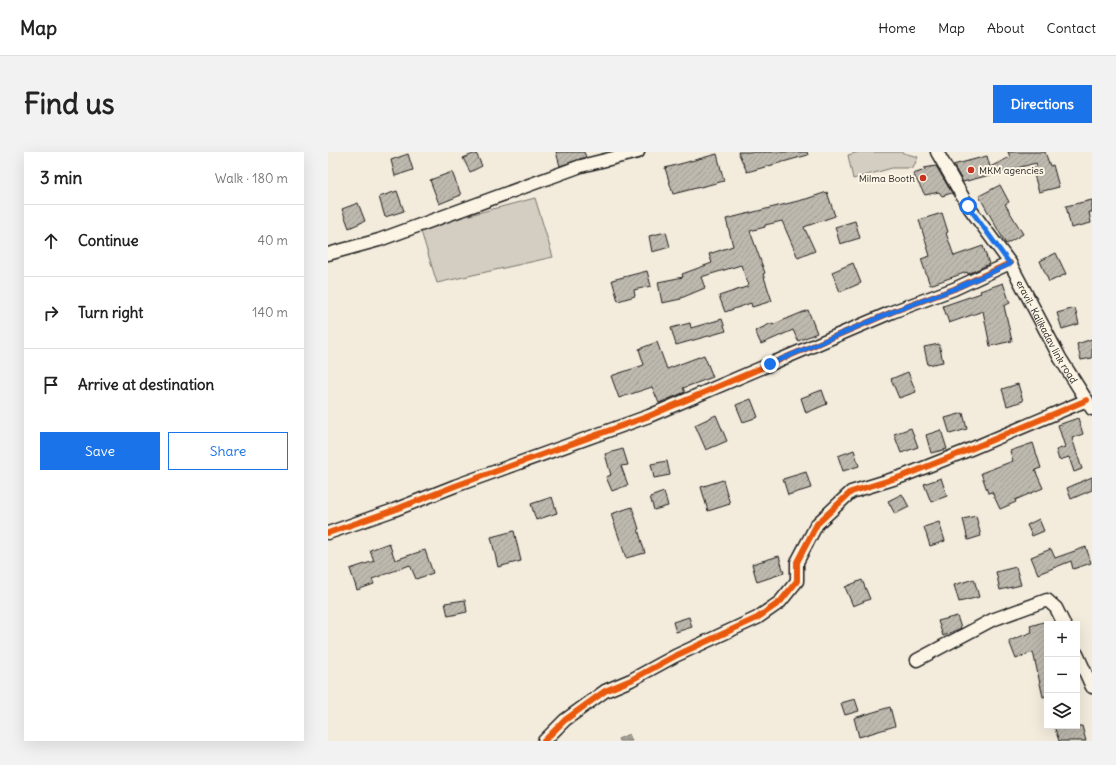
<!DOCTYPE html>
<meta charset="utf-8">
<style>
:root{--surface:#fff;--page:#f2f2f2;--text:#222;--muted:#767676;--line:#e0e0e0;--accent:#1a73e8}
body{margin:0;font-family:Delius,sans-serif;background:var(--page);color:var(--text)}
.controls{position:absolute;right:12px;bottom:12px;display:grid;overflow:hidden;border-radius:0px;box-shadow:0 4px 16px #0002}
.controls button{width:36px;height:36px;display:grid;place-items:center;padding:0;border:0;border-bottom:1px solid var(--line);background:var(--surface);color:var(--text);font:20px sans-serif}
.stop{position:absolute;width:12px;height:12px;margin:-9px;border:3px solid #1a73e8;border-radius:50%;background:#fff}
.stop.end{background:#1a73e8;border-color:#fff;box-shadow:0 1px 4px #0008}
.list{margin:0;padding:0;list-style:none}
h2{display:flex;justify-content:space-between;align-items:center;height:52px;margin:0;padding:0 16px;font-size:17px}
h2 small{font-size:13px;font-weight:400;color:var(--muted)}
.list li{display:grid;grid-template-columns:26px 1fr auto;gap:12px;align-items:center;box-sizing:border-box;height:72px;padding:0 16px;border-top:1px solid var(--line)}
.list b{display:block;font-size:15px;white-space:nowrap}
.list em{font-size:13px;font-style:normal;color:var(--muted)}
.actions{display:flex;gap:8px;padding:12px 16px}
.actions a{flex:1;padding:9px 0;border:1px solid var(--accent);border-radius:0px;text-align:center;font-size:14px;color:var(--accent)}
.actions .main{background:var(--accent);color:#fff}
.icon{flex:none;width:22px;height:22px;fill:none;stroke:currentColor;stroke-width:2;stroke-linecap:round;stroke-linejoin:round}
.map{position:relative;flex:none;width:764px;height:589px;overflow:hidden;border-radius:0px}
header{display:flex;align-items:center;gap:24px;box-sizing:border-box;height:56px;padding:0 20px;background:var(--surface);border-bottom:1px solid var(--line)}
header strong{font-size:19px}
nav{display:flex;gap:22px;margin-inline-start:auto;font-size:14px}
.intro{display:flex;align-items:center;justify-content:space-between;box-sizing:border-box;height:96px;padding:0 24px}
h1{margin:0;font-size:28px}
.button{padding:10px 18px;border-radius:0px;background:var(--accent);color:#fff;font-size:14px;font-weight:700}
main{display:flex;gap:24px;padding:0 24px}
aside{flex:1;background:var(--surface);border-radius:0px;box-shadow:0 4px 16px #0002}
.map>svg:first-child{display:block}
</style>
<header>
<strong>Map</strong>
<nav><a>Home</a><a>Map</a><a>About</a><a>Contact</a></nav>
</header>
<div class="intro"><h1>Find us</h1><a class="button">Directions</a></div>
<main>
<aside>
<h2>3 min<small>Walk · 180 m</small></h2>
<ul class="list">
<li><svg class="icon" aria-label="ahead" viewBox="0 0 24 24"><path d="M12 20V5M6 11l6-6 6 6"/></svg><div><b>Continue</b></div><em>40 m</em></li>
<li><svg class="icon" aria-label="right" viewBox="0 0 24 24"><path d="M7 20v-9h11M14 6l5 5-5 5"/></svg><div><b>Turn right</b></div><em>140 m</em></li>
<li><svg class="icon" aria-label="arrive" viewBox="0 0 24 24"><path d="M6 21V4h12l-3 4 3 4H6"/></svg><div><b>Arrive at destination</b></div></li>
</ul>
<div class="actions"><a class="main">Save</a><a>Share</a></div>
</aside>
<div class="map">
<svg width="764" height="589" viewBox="0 0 764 589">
<defs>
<pattern id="water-waves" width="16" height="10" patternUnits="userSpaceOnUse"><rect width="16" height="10" fill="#aaa59b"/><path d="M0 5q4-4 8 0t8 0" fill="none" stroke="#8a867e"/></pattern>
<pattern id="building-hatch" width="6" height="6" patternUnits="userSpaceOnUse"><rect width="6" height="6" fill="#beb9ae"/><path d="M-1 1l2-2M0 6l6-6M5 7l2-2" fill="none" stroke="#a39e95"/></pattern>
</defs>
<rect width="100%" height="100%" fill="#f3ecdd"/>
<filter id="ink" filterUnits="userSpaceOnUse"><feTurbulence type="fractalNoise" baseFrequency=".025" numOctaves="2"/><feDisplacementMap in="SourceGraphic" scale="8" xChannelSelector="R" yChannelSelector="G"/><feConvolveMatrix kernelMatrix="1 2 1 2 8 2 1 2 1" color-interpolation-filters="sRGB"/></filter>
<g filter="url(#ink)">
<!-- park -->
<g fill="#d3cec1" stroke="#78756e">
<path d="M531,0H572L590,5L585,16H564L525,27L520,3Z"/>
<path d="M207,46L225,105L109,131L92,76Z"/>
</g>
<!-- water -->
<path fill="url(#water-waves)" stroke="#716e68" d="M301,582L304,589H291L290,587Z"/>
<!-- building -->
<g fill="url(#building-hatch)" stroke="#1c1c1c">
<path d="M228,0H256L258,5L232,14Z"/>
<path d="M410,0H479L480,3L419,20Z"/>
<path d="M680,0H717L722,14L725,13L731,35L711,40L704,16L709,14L708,11L635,30L625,13L659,4L662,15L682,5Z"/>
<path d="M148,1L154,14L142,20L135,6Z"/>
<path d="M80,2L85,18L67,24L63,8Z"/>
<path d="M389,2L396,29L345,42L337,16Z"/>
<path d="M608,14L624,41L614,44L611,40L597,43L585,22L597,18L596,16Z"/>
<path d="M124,20L133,43L111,52L102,28Z"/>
<path d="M672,33L681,50L677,52L695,82L678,92L651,44Z"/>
<path d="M69,39L76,59L57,65L51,45Z"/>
<path d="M499,40L507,64L476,75L487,99L470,106L454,69L437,73V75L422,79L437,121L435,122L444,149L424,155L423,151L397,160L391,144L421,134L413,113L373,125L377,136L353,146V147L334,151L330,130L355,125L354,122L384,111L381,102L405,94L398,67L478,47Z"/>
<path d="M764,48V60H761L763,71L743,76L738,54Z"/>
<path d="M30,51L37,69L21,76L14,57Z"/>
<path d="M614,61L620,80L618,81L626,104L655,94L661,112L640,122L639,120L602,133L593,107L602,104L591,68Z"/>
<path d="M527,69L532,86L512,92L507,75Z"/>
<path d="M338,80L342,95L324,100L321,84Z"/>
<path d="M728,101L738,122L721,130L712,109Z"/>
<path d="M525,111L533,131L512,140L504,120Z"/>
<path d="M319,119L323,134L306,138L307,144L290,149L284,128Z"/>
<path d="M675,131L682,151L676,154L684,189L662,194L655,159L621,171L615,154L653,141L652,139Z"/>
<path d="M747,156L751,172L734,177L729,161Z"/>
<path d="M480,158L489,181L470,189L465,178L433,192L427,179L444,171V173Z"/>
<path d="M394,167L398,179L348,193L343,176L362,171L363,176Z"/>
<path d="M764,187V206L753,208L749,192Z"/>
<path d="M329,190L339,217L376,203L385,225L355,236L357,240L331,251L324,235L291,246L283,224L316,213L311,197Z"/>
<path d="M611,192L615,210L600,213L596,195Z"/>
<path d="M580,220L588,240L571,246L563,227Z"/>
<path d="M690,232L695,249L679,254L674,237Z"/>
<path d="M494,238L499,252L478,261L473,246Z"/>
<path d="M423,247L430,265L415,270L408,253Z"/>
<path d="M635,261L639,277L622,282L617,266Z"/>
<path d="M388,263L399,289L378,298L367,273Z"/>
<path d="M750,266L755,282L744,286L754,317L746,320L741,305L731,308L728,298L737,295L730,273Z"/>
<path d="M583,276L590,295L573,301L566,282Z"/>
<path d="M613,278L619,297L603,301L598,283Z"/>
<path d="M705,291L713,316L707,318L715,336L687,348L688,350L672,357L664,340L660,341L653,321L685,309L682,299Z"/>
<path d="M295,297L300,313L293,314L300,333L284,339L278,325L283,323L277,302Z"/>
<path d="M526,298L531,314L515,319L510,304Z"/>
<path d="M339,309L342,323L326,326L323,312Z"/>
<path d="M478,320L483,336L460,343L455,327Z"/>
<path d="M764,325V338L743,347L739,336Z"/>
<path d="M613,326L619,344L603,350L596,332Z"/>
<path d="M395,328L402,352L380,359L373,335Z"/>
<path d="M336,340L340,354L326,358L322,345Z"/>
<path d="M574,342L581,355L567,362L560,349Z"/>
<path d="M224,345L229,361L208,368L203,352Z"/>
<path d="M304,355L311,377H310L317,401L298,406L283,362Z"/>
<path d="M648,364L653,384L640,388L635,367Z"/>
<path d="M711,367L716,379L704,384L699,373Z"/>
<path d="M611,370L617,389L602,394L596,375Z"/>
<path d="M186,379L193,409L170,415L163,385Z"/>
<path d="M61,391L67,408L97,398L105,421L88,427L82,413L44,427L46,432L29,438L22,417L46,409L42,398Z"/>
<path d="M758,395L763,411L745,417L743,409L710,422L703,405L723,397L727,406Z"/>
<path d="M451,404L456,421L429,430L424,412Z"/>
<path d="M688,415L693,433L672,438L668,420Z"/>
<path d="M646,427L651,445L631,450L626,433Z"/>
<path d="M534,428L542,447L525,454L517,435Z"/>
<path d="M137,448L139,460L120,464L117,451Z"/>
<path d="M629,464L633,476L615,484L610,469Z"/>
<path d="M361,465L364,475L348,480L345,470Z"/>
<path d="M719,469V544L715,545L705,500L688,507L681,489L704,480L702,474Z"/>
<path d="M527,547L531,559L517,563L513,551Z"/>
<path d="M562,555L567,574L531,585L526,566Z"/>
<path d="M726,574H754L758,589H731Z"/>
</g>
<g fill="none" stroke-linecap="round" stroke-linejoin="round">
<!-- street casing -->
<g stroke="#1c1c1c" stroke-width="15">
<g id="street">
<path id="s1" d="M609,0L640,54L682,111L732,206L764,257"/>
<path d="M0,102L51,88L253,14L310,0"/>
<path d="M0,381L66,358L127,334L321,264L564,160L626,137L682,111"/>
<path d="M749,502L764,535"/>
<path d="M589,508L664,468L719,448L728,456L736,472"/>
<path d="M216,589L237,568L277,539L303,528L347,504L429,466L452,450L469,429V410L489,372L523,340L575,324L638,299L759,248"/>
</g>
</g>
<!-- street -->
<use href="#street" stroke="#fcf5e5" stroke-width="12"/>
<!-- cycleway casing -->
<g stroke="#fcf5e5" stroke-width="8">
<g id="cycleway">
<path d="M0,381L66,358L127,334L321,264L564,160L626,137L682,111"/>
<path d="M216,589L237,568L277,539L303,528L347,504L429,466L452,450L469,429V410L489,372L523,340L575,324L638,299L759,248"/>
</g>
</g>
<!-- cycleway -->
<use href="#cycleway" stroke="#e8590c" stroke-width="6"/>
</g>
</g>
<g fill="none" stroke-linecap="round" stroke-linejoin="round" filter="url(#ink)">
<!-- route -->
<path stroke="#1a73e8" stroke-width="5" d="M442,212L564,160L626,137L682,112L640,54"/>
</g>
<!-- markers -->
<g fill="#c8321e" stroke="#fcf5e5" stroke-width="1.5">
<circle cx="643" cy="18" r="4"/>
<circle cx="595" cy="26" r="4"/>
</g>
<g text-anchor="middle" stroke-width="4" stroke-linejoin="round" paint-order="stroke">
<!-- poi labels -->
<g font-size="10" fill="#1c1c1c" stroke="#fcf5e5" text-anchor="start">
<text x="651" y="22">MKM agencies</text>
<text x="587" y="30" text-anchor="end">Milma Booth</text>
</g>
<!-- street labels -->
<g font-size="10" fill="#1c1c1c" stroke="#fcf5e5">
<text dy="4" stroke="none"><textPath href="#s1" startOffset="211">eravil- Kalikadav link road</textPath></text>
</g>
</g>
</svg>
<div class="controls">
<button>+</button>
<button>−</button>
<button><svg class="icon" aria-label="layers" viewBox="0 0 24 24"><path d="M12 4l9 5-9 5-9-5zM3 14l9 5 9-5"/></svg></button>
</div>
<div class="stop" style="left:640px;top:54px"></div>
<div class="stop end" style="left:442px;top:212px"></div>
</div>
</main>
